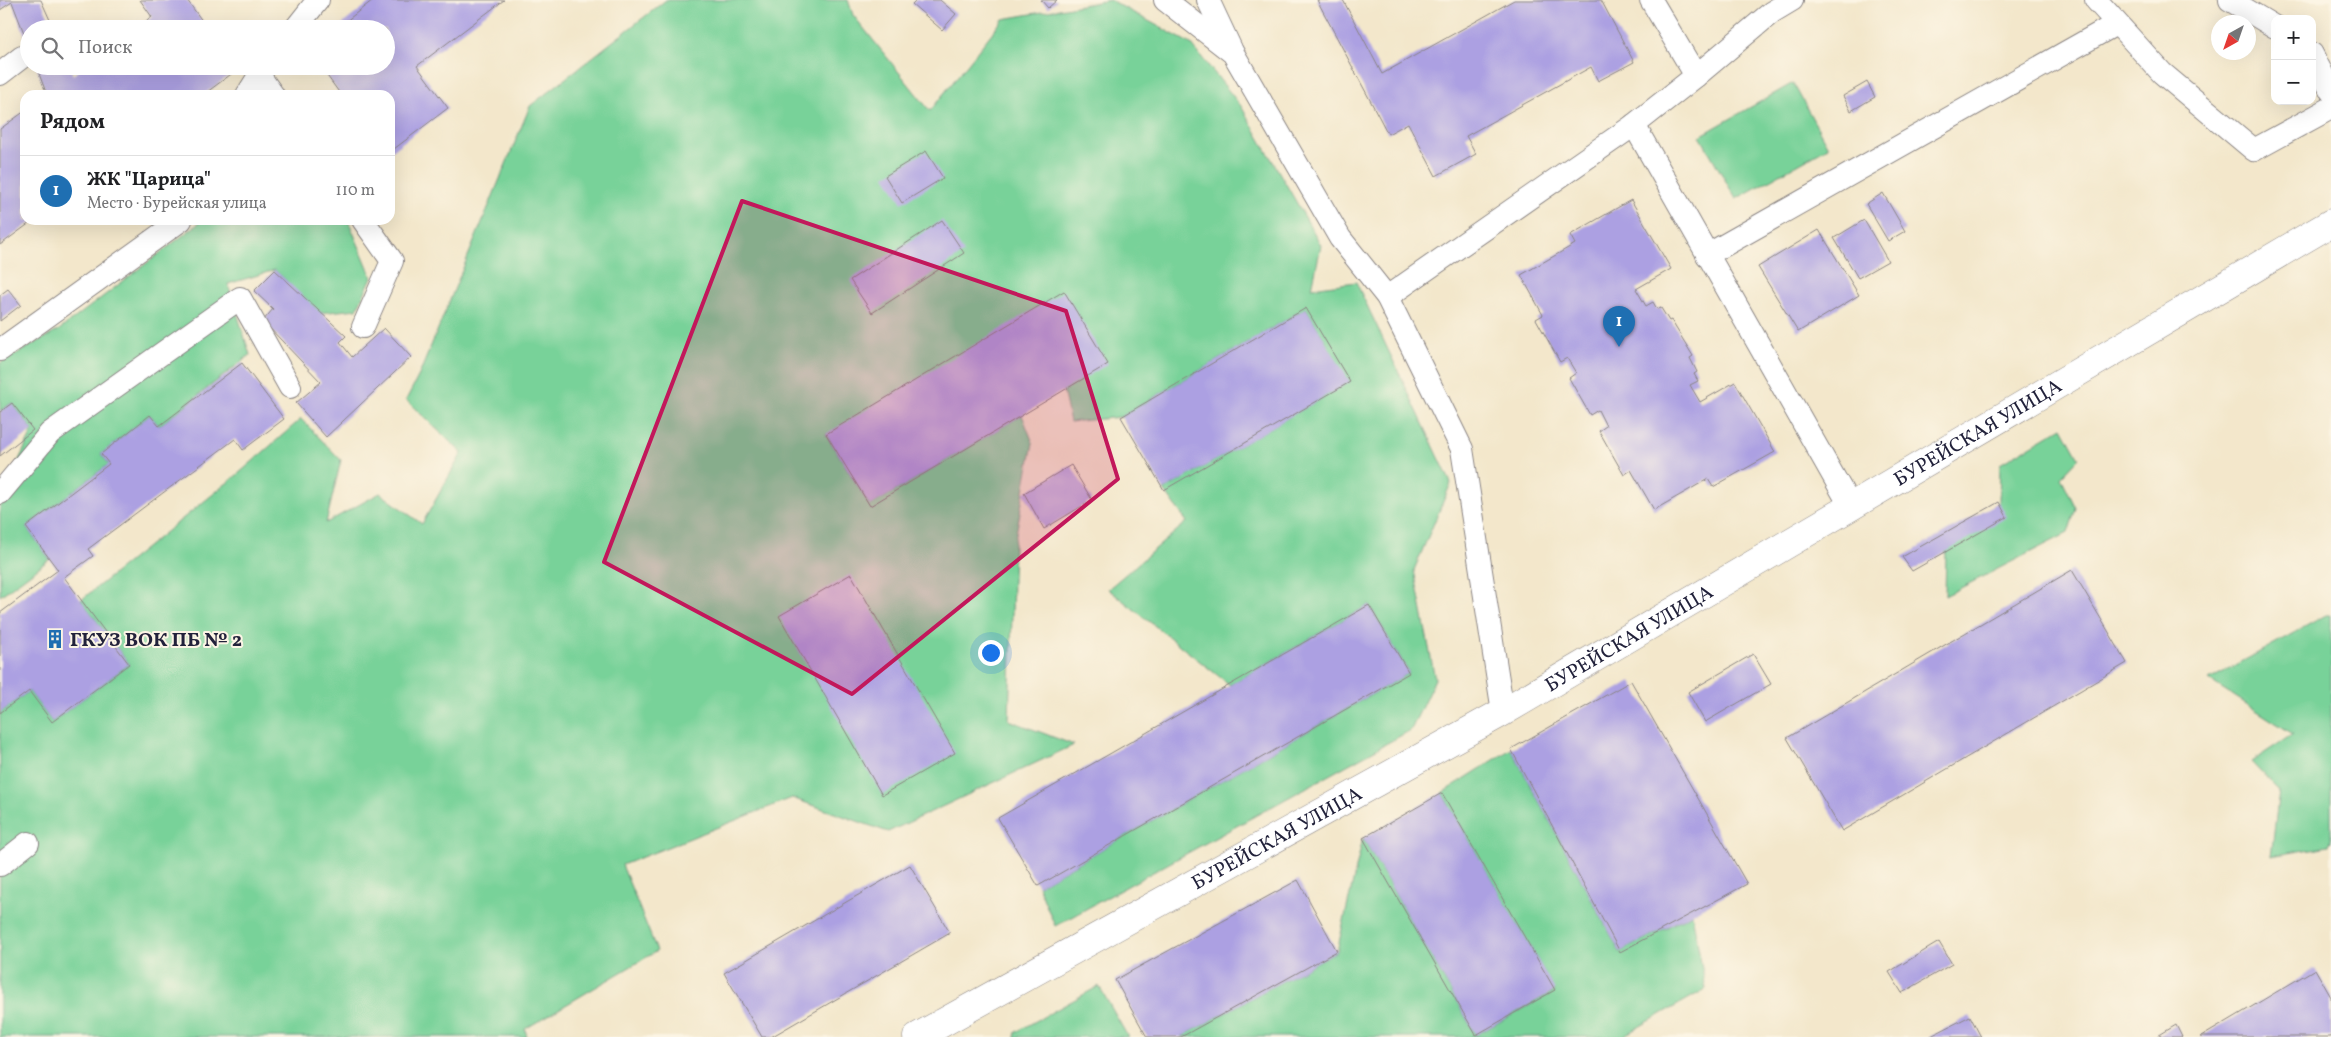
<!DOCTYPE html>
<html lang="ru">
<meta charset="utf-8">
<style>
:root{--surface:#fff;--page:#f2f2f2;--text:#202124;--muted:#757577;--line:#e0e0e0;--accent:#1f6fb2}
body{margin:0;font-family:Vollkorn,serif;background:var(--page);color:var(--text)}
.controls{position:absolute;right:15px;top:15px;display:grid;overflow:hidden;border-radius:10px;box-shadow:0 5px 20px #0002}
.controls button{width:45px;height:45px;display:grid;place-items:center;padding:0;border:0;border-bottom:1px solid var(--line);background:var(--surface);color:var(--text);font:25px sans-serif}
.compass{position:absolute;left:2211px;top:15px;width:45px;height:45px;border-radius:50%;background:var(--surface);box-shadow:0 5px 20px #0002;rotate:220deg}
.you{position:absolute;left:990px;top:652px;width:18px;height:18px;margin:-12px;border:4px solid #fff;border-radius:50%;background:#1a73e8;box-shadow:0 0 0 8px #1a73e833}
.badge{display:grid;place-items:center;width:32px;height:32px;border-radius:50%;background:var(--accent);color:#fff;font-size:16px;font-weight:700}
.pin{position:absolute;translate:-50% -41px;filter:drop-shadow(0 1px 2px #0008)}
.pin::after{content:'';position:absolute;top:26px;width:18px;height:15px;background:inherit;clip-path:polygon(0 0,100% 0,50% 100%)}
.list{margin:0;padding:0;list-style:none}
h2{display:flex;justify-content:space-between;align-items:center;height:65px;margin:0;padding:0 20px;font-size:21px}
h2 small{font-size:16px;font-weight:400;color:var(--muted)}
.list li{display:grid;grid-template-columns:32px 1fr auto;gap:15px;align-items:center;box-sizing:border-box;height:70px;padding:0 20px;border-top:1px solid var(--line)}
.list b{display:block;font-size:19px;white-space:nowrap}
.list p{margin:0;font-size:16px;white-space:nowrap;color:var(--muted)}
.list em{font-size:16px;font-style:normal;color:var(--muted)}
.icon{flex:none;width:28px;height:28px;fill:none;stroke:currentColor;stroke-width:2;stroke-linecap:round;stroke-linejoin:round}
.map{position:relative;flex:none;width:2331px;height:1037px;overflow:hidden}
.search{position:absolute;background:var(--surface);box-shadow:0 5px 20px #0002;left:20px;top:20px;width:375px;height:55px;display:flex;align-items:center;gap:12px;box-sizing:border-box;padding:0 18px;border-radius:28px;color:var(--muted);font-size:19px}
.panel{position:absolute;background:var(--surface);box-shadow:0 5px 20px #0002;left:20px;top:90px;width:375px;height:135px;border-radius:15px}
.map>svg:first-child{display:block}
</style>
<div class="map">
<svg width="2331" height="1037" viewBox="0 0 2331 1037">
<rect width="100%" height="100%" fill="#fcf5e5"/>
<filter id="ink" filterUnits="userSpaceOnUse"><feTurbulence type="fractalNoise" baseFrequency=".02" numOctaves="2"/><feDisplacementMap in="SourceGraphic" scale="10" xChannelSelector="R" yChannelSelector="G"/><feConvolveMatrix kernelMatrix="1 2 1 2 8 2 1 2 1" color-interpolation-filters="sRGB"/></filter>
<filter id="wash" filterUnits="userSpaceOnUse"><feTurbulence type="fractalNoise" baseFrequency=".0096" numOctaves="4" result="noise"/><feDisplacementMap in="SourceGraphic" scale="20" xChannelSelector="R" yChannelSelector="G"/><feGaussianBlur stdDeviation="1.12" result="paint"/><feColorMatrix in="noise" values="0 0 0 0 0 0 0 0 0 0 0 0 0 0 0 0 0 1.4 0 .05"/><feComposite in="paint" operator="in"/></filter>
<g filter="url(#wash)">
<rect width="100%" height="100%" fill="#f3e7cb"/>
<!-- green -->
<g fill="#78d299" stroke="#4d7a6a">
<path d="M666,0H848L853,15L930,111L1003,19L1110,0L1191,44L1241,106L1321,245L1312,288L1356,282L1451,483L1414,570L1435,679L1411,730L1055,926L1038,886L1409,673L1369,605L1230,685L1108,589L1187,522L1164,490L1349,382L1306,308L1121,417L1070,422L1063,390L826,434L870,506L1022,415L1033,443L1014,544L1009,720L1074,745L888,832L792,798L622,865L657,951L525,1029L527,1037H0V713L29,691L52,722L129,664L81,600L237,475L301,419L341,460L326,523L380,493L422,524L462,453L406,400L419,375L530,106Z"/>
<path d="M1793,83L1828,147L1736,199L1700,136Z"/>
<path d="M200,220H348L372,277L357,309L320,313L275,270L228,284L250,355L159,426L150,415L101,454L109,464L26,527L50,559L0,596V501L33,430L12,403L0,411V363L59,330L198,224Z"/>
<path d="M2062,427L2079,458L2061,477L2076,508L2068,533L1945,596L1946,551L1999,502L2000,464Z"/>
<path d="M2326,615H2331V840L2329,846L2271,856L2279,791L2251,762L2293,734L2209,680Z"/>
<path d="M1511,749L1620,952L1692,914L1706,989L1621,1037H1181L1337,951L1363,838L1476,1035L1555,991L1442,793Z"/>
<path d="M1099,986L1128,1037H1015L1016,1032Z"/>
</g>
<g id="blocks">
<!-- building -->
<g fill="#aca0e2">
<path d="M0,0H41L54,29H29V46L12,2L0,10Z"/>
<path d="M140,0H187L208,29H136L152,17Z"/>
<path d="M373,0H504L417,66L448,108L390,152V95H341L320,66H386V29H336Z"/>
<path d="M916,0H940L956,14L942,30L912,4Z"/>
<path d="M1041,0H1057L1048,8Z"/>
<path d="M1317,0H1343L1382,74L1514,0H1601L1634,62L1598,81L1591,67L1466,136L1476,154L1436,176L1408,123L1388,134Z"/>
<path d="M36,66H69L73,75L85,66H236L238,69L203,95H47Z"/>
<path d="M1867,82L1875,97L1851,111L1843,96Z"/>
<path d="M25,111V220H34L0,245V129Z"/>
<path d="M926,151L943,178L902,203L885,176Z"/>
<path d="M1883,193L1905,231L1888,241L1866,204Z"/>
<path d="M1631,200L1671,269L1636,289L1646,306L1653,302L1657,309L1661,308L1669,321L1671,320L1693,356L1690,358L1697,372L1694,374L1698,381L1690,385L1700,402L1735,382L1775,452L1713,487L1708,479L1654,510L1631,470L1624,475L1599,431L1606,426L1598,410L1590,415L1569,378L1576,373L1567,358L1560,362L1536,319L1543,315L1521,275L1575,244L1570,235Z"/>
<path d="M942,220L964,253L872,313L850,280Z"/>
<path d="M1864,220L1888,261L1858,278L1834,238Z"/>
<path d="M1819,230L1859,295L1798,332L1758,267Z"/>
<path d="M275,270L346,336L340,342L352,357L384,328L411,357L326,437L296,403L321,382L263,321L273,309L254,291Z"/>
<path d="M8,289L21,305L0,321V295Z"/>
<path d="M1064,291L1108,364L870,506L826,434Z"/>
<path d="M1306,308L1350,382L1164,490L1121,417Z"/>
<path d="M242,363L284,419L243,450L235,439L88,549L93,556L64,577L129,664L52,722L29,691L0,713V613L58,570L26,527L109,464L101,454L150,415L159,426Z"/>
<path d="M12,403L33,430L0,456V412Z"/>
<path d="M1071,465L1092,500L1044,529L1024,493Z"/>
<path d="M1999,502L2007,517L1912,571L1902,557Z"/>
<path d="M2072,570L2127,663L1842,831L1787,738Z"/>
<path d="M851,574L955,753L882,795L779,616Z"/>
<path d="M1369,605L1409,673L1038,886L998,818Z"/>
<path d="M1753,654L1771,684L1705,722L1688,692Z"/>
<path d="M1631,681L1747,884L1620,952L1511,749Z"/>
<path d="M1442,793L1555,990L1476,1035L1363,838Z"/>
<path d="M910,865L950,933L771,1037H762L724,973Z"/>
<path d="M1298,880L1337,951L1181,1037H1147L1115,980Z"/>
<path d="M1939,942L1952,964L1902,993L1889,972Z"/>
<path d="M2315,969L2331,997V1037H2201Z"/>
<path d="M1970,1016L1981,1037H1929Z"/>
<path d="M2176,1025L2182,1037H2156Z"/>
</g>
</g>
</g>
<g filter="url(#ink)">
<use href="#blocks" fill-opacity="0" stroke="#8a8483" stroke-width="1"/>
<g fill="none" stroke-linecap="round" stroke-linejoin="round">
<!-- lane casing -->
<g stroke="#8a8483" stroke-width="24">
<g id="lane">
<path d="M1165,0L1233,53L1340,238L1387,297L1462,449L1503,712"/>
<path d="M1208,0L1231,49"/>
<path d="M2096,0L2162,73L2254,150L2331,108"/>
<path d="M2230,0L2275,27"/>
<path d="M295,29L318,0"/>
<path d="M2312,54L2331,91"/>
<path d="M0,74L22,57"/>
<path d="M258,74L273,95"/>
<path d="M1696,76L1772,12L1792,0"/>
<path d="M247,95L265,66"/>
<path d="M1634,125L1851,507"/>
<path d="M1707,255L2116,24"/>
<path d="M1387,297L1634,125L1696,76L1651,0"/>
<path d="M363,327L392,261L363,220"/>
<path d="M0,350L181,220"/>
<path d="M0,493L50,433L240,298L290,387"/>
<path d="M0,865L28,843"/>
</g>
</g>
<!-- street casing -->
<g stroke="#8a8483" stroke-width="29">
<g id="street">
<path id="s1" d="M917,1037L1503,712L2331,223"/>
</g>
</g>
<!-- lane -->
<use href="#lane" stroke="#fff" stroke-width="22"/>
<!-- street -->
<use href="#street" stroke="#fff" stroke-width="28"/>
</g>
</g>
<!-- marked area -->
<path fill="#c2185b" fill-opacity="0.2" stroke="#c2185b" stroke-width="4" stroke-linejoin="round" d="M742,201L1066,311L1118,479L852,694L604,562Z"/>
<!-- icons -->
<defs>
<g id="building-bare" transform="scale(1.5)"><path d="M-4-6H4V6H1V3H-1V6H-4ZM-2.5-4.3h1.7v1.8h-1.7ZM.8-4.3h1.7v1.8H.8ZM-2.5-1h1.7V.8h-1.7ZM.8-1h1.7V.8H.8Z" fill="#1f6fb2" stroke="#fcf5e5" stroke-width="2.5" paint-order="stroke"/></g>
</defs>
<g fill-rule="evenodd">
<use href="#building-bare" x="55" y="639"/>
</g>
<g text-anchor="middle" stroke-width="4" stroke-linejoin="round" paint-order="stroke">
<!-- street labels -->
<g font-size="20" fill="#22223b" stroke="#fcf5e5">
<text dy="7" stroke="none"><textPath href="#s1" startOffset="1221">БУРЕЙСКАЯ УЛИЦА</textPath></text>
<text dy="7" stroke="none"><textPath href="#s1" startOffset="816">БУРЕЙСКАЯ УЛИЦА</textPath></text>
<text dy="7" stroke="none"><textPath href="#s1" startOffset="411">БУРЕЙСКАЯ УЛИЦА</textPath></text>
</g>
<!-- poi labels -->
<g font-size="20" font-weight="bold" fill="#22223b" stroke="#fcf5e5" text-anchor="start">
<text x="70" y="646">ГКУЗ ВОК ПБ № 2</text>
</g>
</g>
</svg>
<div class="controls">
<button>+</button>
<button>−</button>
</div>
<svg class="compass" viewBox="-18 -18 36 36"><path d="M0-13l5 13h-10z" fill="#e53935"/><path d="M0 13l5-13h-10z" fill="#757577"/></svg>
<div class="you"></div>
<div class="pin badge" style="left:1619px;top:347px">1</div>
<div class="search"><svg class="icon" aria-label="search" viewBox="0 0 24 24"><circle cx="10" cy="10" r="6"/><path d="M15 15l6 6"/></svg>Поиск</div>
<section class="panel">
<h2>Рядом<small></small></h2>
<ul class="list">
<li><span class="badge">1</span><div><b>ЖК &quot;Царица&quot;</b><p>Место · Бурейская улица</p></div><em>110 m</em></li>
</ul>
</section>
</div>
